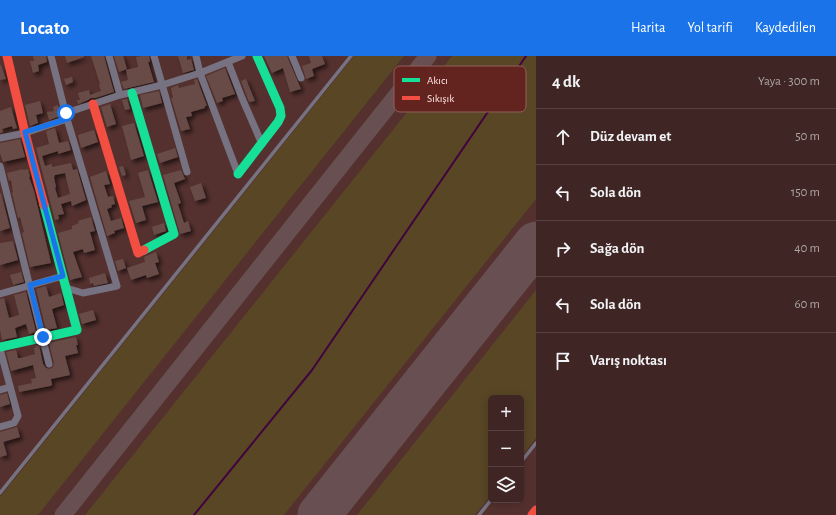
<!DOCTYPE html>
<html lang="tr">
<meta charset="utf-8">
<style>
:root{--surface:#3f2523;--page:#4a3130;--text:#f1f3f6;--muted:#ada5a6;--line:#584241;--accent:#1a73e8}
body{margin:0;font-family:"Alegreya Sans",sans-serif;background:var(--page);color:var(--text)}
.controls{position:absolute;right:12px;bottom:12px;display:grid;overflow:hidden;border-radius:6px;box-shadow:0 2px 10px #0003}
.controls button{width:36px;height:36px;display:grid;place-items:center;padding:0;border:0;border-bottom:1px solid var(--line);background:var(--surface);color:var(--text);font:20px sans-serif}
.stop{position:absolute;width:12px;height:12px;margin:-9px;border:3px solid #1a73e8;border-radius:50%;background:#fff}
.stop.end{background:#1a73e8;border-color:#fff;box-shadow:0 1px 4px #0008}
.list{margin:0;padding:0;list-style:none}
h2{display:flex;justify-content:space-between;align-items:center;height:52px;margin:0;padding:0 16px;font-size:17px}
h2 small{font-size:13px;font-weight:400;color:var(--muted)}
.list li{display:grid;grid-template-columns:26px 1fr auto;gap:12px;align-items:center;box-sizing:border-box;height:56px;padding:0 16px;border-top:1px solid var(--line)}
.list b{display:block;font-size:15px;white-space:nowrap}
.list em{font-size:13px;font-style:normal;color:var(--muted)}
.icon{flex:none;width:22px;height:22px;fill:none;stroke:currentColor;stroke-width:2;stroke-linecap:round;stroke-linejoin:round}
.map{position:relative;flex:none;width:536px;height:459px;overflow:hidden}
header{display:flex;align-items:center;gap:24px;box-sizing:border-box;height:56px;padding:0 20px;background:var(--accent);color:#fff}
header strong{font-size:19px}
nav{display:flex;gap:22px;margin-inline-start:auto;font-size:14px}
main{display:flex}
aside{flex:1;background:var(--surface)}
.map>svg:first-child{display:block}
</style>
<header>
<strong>Locato</strong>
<nav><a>Harita</a><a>Yol tarifi</a><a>Kaydedilen</a></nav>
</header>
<main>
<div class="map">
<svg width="536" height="459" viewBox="0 0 536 459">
<defs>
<filter id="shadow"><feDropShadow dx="3" dy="3" stdDeviation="2" flood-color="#0009"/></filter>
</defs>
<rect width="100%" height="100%" fill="#54312f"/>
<!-- green -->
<g fill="#584625">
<path d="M354,0H404L38,459H0V441Z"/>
<path d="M452,0H536V143L284,459H85Z"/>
<path d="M536,234V382L521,401V342H491V439L475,459H357Z"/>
</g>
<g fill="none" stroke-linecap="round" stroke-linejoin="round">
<!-- stream -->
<path stroke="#40043e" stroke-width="2" d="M194,459L312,314L526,0"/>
<!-- taxiway -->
<path stroke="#685052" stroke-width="17" d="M63,459L428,0"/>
<!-- runway -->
<path stroke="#685052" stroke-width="43" d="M319,459L536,187"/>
</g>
<!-- building -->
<g fill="#684c46" fill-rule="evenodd" filter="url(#shadow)">
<path d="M33,0H46L47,6L38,9L39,15L33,17L30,5H34Z"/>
<path d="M65,0H84V1L67,7Z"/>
<path d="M91,0H104L114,36L95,42H91L88,44L78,48L77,44H80L78,37L89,34L90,39L101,35L99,29L100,28Z"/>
<path d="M114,0H123L127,13L119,16Z"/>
<path d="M141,0H149L150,6H148L154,26L124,33L121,26L128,24L126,14L138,11L136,1Z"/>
<path d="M178,0H187V4L191,3L194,14L183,17Z"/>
<path d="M264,0H287L301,33L290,36L283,12L272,17Z"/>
<path d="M309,0H322L325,8L312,13L314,20L306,23L302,10L311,7Z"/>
<path d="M0,9H1L6,23L0,24Z"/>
<path d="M225,12L235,38L222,42L223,45L217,47L206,20Z"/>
<path d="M72,21L73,26L66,29L64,23Z"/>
<path d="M197,23L207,50H205V52L191,56L192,60L186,61L190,73L181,75L171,42H173L171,32L178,29L179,32L195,28L194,24Z"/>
<path d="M246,23L255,45L249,46L241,25Z"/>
<path d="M159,35L162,47L143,52L140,39Z"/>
<path d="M127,43L130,53L125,54L122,44Z"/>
<path d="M40,45L43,57L36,59L38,67L30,70L25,49Z"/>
<path d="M110,48L116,68L107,71L101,51Z"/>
<path d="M58,49L61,60L49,64L47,56L54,55L53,51Z"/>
<path d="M11,51L17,72L13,73L12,70L2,73L3,76L0,77V55Z"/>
<path d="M134,67L144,100L131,104L122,70Z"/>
<path d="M55,72L59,87L68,85L71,94L58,98V95L42,100L45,110L52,108V111L71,107L73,114L77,113L86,144L72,150L71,145L61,148L64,158L58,159L59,163L55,164L36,92L49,88L46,75ZM65,117L70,138L58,142L55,132L56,131L54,121L55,119Z"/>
<path d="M94,74L98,86L81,92L78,79Z"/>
<path d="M20,83L25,101L3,106L0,97V87Z"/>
<path d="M175,92L178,101L160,107L157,98Z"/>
<path d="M123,110L126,119L122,120L119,111Z"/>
<path d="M23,113V114L28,113L30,121H29L34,135L51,207L30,211L22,177L24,176L20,161L18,162L12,137L13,136L11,124L9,125L7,117Z"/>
<path d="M148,114L158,146L142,150L146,164L136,167L129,145L145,141L138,117Z"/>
<path d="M181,114L185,123L174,127L181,147L178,148L184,167L188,165L191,175L180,178L163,119Z"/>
<path d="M106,115L110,128L104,129L108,141L113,140L115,148L111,149L112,151L107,153L111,165L121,162L124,172L114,175L115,177L107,180L90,121Z"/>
<path d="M201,127L206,142L195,145L190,131Z"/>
<path d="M0,137H1L10,172L0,175Z"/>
<path d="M91,161L95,175L90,176L95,194L84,197L83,193L73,196L82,221L70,224L58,177L72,173V170L79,167L78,165Z"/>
<path d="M164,167L166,175L154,179L152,171Z"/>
<path d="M13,185L18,204L0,209V187Z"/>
<path d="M156,196L159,206L155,207L159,218L147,222L146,219L131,224L127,212L145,206L144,201Z"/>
<path d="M123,203L126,212L118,215L115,205Z"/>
<path d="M21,216L24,226L13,229L10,219Z"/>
<path d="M105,217L108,227L94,230L93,227L90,228L89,222Z"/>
<path d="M46,230L49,241L61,237L64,249L52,253L57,272L46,274L36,233Z"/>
<path d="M26,236L36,276L29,278L26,268L15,272L17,281L2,284L0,274V243L4,242L9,262L19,259L14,239Z"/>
<path d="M93,254L96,264L82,268L79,258Z"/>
<path d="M76,281L78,289H76L78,297L65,300L70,319L51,323L52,329L50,330L19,336L18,330L32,327L31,323L36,322L33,309L11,315L6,296L16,294L18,302H21L35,298L34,292H36L35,290L39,289L43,308L46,312L50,313L53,311L54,307L49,287Z"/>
<path d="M7,337L10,348L0,351V339Z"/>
<path d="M17,371L20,381L3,386L7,399L0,401V376Z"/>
</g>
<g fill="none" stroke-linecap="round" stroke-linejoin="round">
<!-- lane -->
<g stroke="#767281" stroke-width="3.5">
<path d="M521,406L536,387"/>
<path d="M0,437L351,0"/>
<path d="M479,459L491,444"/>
</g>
<!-- street -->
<g stroke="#767281" stroke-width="7">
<path d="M51,0L67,63L117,230L83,237L66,232"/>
<path d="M109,0L120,39"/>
<path d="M154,0L187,116"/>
<path d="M196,0L200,17L238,118"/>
<path d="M292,0L301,22"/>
<path d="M228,6L242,42L262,88"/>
<path d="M66,57L120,39L162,29L200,17L242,0"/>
<path d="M0,82L25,77L67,63"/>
<path d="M0,110L49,308"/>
<path d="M0,238L63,220"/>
<path d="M0,293L18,360L14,367L0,371"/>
<path d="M0,334L10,331"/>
</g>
<!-- fast -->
<g stroke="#16e098" stroke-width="9">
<path d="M132,37L174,178L144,194"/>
<path d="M238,118L278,66L281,60L280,52L257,0"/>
<path d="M0,291L77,274L44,149"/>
</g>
<!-- jam -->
<g stroke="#f24e42" stroke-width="9">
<path d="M7,0L25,77L44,149"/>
<path d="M93,48L138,197L144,194"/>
<path d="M532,459L536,454"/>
</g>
</g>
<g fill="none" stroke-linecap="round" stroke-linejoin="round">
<!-- route -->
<path stroke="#1a73e8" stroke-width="5" d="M43,281L30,229L63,220L25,76L67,63L66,57"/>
</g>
<!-- legend -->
<rect x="394" y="10" width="132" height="46" rx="6" fill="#632420" stroke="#925e5a" stroke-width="1"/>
<rect x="402" y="22" width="18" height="4" fill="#16e098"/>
<rect x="402" y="40" width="18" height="4" fill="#f24e42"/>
<g font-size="11" fill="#ffe6e2">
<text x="427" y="28">Akıcı</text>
<text x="427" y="46">Sıkışık</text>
</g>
</svg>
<div class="controls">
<button>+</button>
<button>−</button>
<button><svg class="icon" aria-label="layers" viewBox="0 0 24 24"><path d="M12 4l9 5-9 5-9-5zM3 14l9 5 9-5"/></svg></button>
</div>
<div class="stop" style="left:66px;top:57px"></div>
<div class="stop end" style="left:43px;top:281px"></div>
</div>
<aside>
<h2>4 dk<small>Yaya · 300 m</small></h2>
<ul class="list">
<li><svg class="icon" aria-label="ahead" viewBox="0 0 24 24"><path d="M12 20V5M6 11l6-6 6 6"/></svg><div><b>Düz devam et</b></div><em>50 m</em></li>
<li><svg class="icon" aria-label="left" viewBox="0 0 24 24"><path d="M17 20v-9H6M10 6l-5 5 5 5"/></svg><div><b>Sola dön</b></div><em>150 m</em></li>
<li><svg class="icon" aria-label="right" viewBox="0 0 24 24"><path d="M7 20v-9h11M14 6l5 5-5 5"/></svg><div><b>Sağa dön</b></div><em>40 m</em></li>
<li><svg class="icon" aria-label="left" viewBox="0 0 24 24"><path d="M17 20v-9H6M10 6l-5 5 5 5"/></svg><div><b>Sola dön</b></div><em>60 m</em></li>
<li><svg class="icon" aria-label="arrive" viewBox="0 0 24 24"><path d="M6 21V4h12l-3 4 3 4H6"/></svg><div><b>Varış noktası</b></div></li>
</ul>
</aside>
</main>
